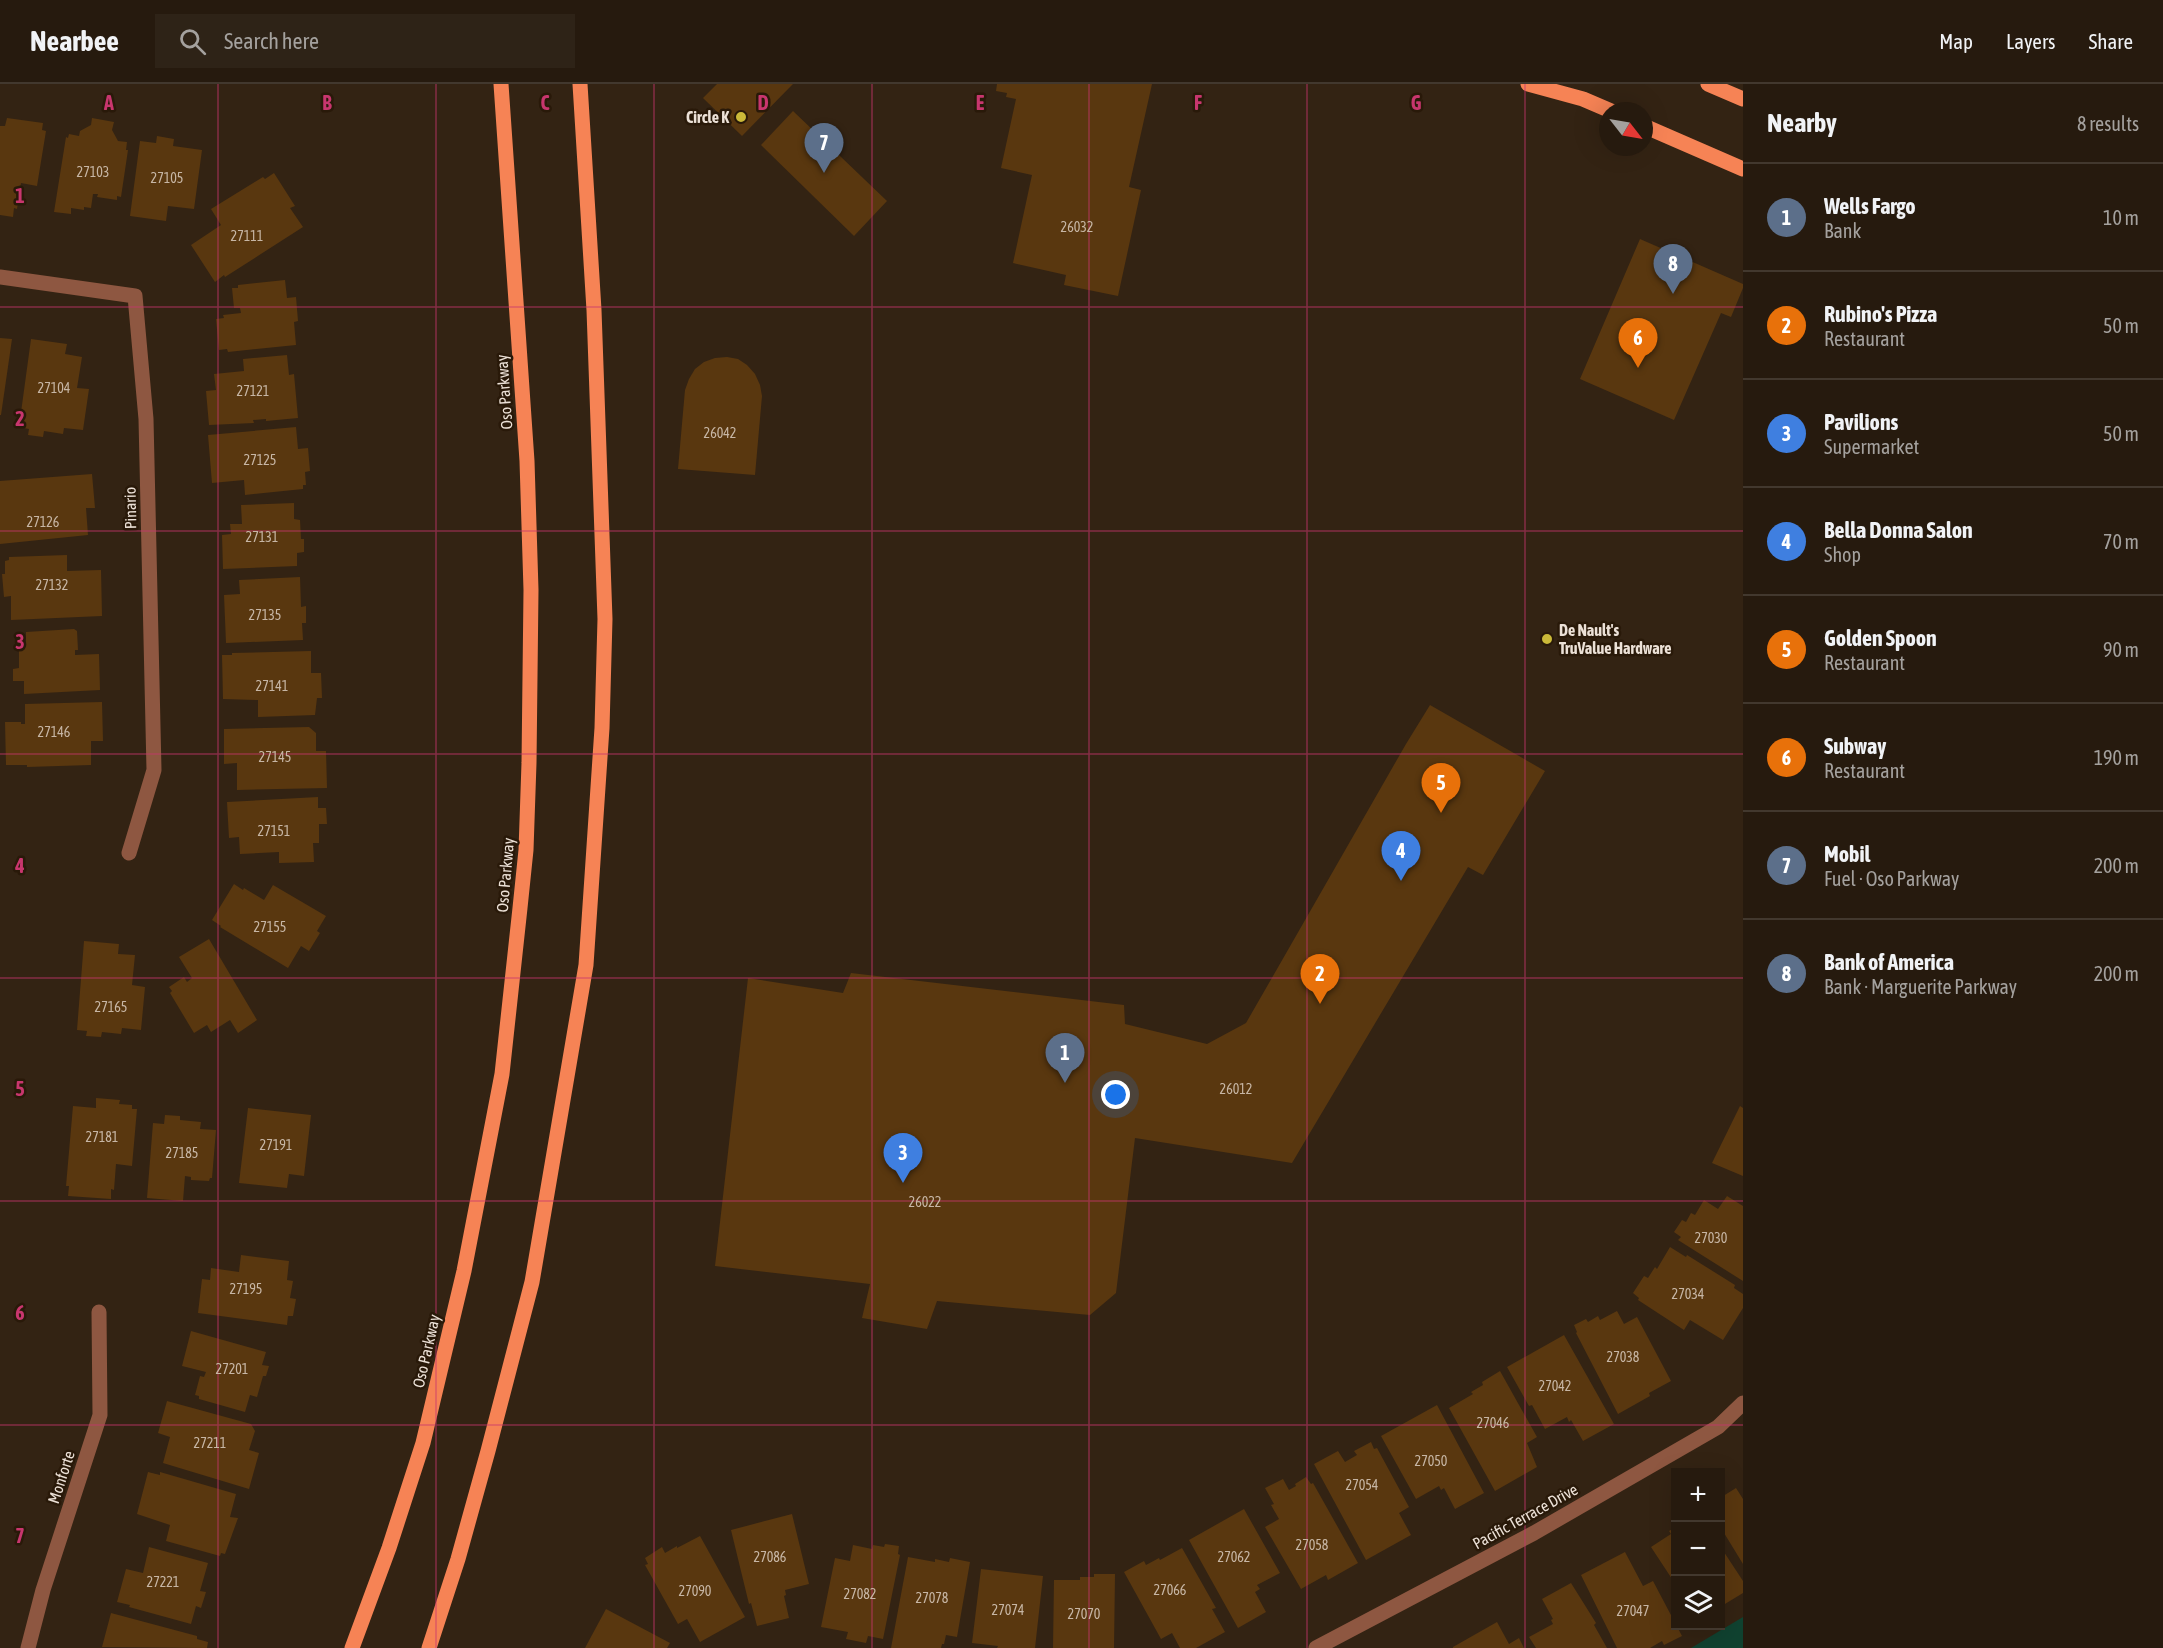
<!DOCTYPE html>
<meta charset="utf-8">
<style>
:root{--surface:#261a0e;--page:#2e2317;--text:#f1f3f6;--muted:#a4a19e;--line:#42382e;--accent:#b45309}
body{margin:0;font-family:"Asap Condensed",sans-serif;background:var(--page);color:var(--text)}
.controls{position:absolute;right:18px;bottom:18px;display:grid;overflow:hidden;border-radius:0px;box-shadow:0 6px 24px #0002}
.controls button{width:54px;height:54px;display:grid;place-items:center;padding:0;border:0;border-bottom:2px solid var(--line);background:var(--surface);color:var(--text);font:30px sans-serif}
.compass{position:absolute;left:1599px;top:18px;width:54px;height:54px;border-radius:50%;background:var(--surface);box-shadow:0 6px 24px #0002;rotate:121deg}
.you{position:absolute;left:1116px;top:1011px;width:21px;height:21px;margin:-15px;border:4px solid #fff;border-radius:50%;background:#1a73e8;box-shadow:0 0 0 9px #1a73e833}
.badge{display:grid;place-items:center;width:39px;height:39px;border-radius:50%;background:var(--accent);color:#fff;font-size:20px;font-weight:700}
.pin{position:absolute;translate:-50% -50px;filter:drop-shadow(0 2px 3px #0008)}
.pin::after{content:'';position:absolute;top:32px;width:21px;height:18px;background:inherit;clip-path:polygon(0 0,100% 0,50% 100%)}
.list{margin:0;padding:0;list-style:none}
h2{display:flex;justify-content:space-between;align-items:center;height:78px;margin:0;padding:0 24px;font-size:26px}
h2 small{font-size:20px;font-weight:400;color:var(--muted)}
.list li{display:grid;grid-template-columns:39px 1fr auto;gap:18px;align-items:center;box-sizing:border-box;height:108px;padding:0 24px;border-top:2px solid var(--line)}
.list b{display:block;font-size:22px;white-space:nowrap}
.list p{margin:0;font-size:20px;white-space:nowrap;color:var(--muted)}
.list em{font-size:20px;font-style:normal;color:var(--muted)}
.icon{flex:none;width:33px;height:33px;fill:none;stroke:currentColor;stroke-width:2;stroke-linecap:round;stroke-linejoin:round}
.map{position:relative;flex:none;width:1743px;height:1564px;overflow:hidden}
header{display:flex;align-items:center;gap:36px;box-sizing:border-box;height:84px;padding:0 30px;background:var(--surface);border-bottom:2px solid var(--line)}
header strong{font-size:28px}
nav{display:flex;gap:33px;margin-inline-start:auto;font-size:21px}
.search{width:420px;height:54px;background:var(--page);display:flex;align-items:center;gap:15px;box-sizing:border-box;padding:0 21px;border-radius:0px;color:var(--muted);font-size:22px}
main{display:flex}
aside{flex:1;background:var(--surface)}
.map>svg:first-child{display:block}
</style>
<header>
<strong>Nearbee</strong>
<div class="search"><svg class="icon" aria-label="search" viewBox="0 0 24 24"><circle cx="10" cy="10" r="6"/><path d="M15 15l6 6"/></svg>Search here</div>
<nav><a>Map</a><a>Layers</a><a>Share</a></nav>
</header>
<main>
<div class="map">
<svg width="1743" height="1564" viewBox="0 0 1743 1564">
<rect width="100%" height="100%" fill="#332313"/>
<!-- green -->
<path fill="#104230" d="M1743,1533V1564H1691Z"/>
<!-- building -->
<g fill="#59370f">
<path d="M717,0H793L742,52L703,14Z"/>
<path d="M997,0H1152L1129,103L1141,106L1118,212L1064,201L1066,191L1013,179L1032,91L1001,84L1016,15L1006,13L1007,9L996,7Z"/>
<path d="M793,27L887,117L854,152L761,61Z"/>
<path d="M7,34L43,39L42,46L46,47L37,102L21,99L17,125L14,124L13,133L0,131V42H5Z"/>
<path d="M92,34L114,38L112,46L118,57L127,58L126,66H128L121,113L117,112V116L97,113L98,110H93L91,124L84,123V126L71,124V130L54,128L66,53L68,54L69,50L79,52L80,47L91,41Z"/>
<path d="M157,52L174,55L173,62L202,66L194,125L168,122L166,137L130,132L140,57L156,59Z"/>
<path d="M274,89L295,122L290,124L303,143L225,193L224,191L215,198L191,161L221,141L211,125L263,93L265,95Z"/>
<path d="M1640,155L1743,200V204L1731,233L1721,229L1674,336L1580,295Z"/>
<path d="M285,196L287,214L296,213L298,237L294,238L296,261L228,268L227,265L219,266L216,235L224,234L223,231L241,229L240,224H234L232,204H238V201Z"/>
<path d="M0,254L12,255L1,331H0Z"/>
<path d="M31,255L67,260L65,270L82,273L77,304L89,305L83,346L64,344L63,350L44,347L43,353L28,351L29,345L19,343Z"/>
<path d="M287,271L289,291L294,290L298,334L266,337V335L253,336L254,339L209,341L206,307L216,306L214,290L244,287L243,275Z"/>
<path d="M727,273L738,275L747,281L755,290L760,301L762,312L755,391L678,385L685,306L689,295L695,285L704,278L715,274Z"/>
<path d="M296,343L298,365L308,364L310,387L305,388L306,401H303V405L245,411L244,396L212,399L208,351Z"/>
<path d="M92,390L95,424H86L88,451L0,460V397Z"/>
<path d="M294,419V435L300,436L301,455H304V468L297,469V482L223,485L222,451L231,450L230,440H242L241,421Z"/>
<path d="M67,471V487L101,486L102,532L11,536V512L4,513L2,490H5V477L9,476V473Z"/>
<path d="M300,493L301,523L306,522V539H302L303,556L226,559L224,511L240,510L239,496Z"/>
<path d="M74,545L77,547L78,566H75V571L99,570L100,606L24,610V597H13V585L19,584V563L26,562V548Z"/>
<path d="M311,567V589H321L322,614H317L315,631L258,633V616L223,615L222,571H232V569Z"/>
<path d="M102,618L103,657H91V681L27,683V681H6L5,638H21V640H25V620Z"/>
<path d="M1430,621L1545,687L1483,791L1468,783L1292,1079L1135,1054L1116,1209L1090,1231L937,1217L927,1245L862,1234L870,1200L715,1182L748,894L843,909L851,889L1124,921L1125,940L1207,960L1246,939L1406,660Z"/>
<path d="M309,643L316,649V667H326L327,704L237,706V679L224,680V645Z"/>
<path d="M318,713V724H326L327,740H319V759H313L314,778L279,779V768L240,770L239,753L229,754L227,718Z"/>
<path d="M234,800L243,806L244,804L264,816L273,801L326,832L317,847L320,849L309,867L301,862L288,884L220,843L221,842L212,836Z"/>
<path d="M209,855L257,936L238,949L230,936L211,948L207,941L194,949L170,909L172,907L169,903L184,893L187,898L192,894L179,873Z"/>
<path d="M84,857L119,860L118,870L135,871L132,901L145,903L141,946L122,944L121,950L102,948L101,953L86,952L87,947L77,946Z"/>
<path d="M96,1014L120,1016L119,1020L132,1021V1025H137L132,1082L116,1080L114,1106L111,1105V1115L68,1112L69,1102H66L73,1022L96,1024Z"/>
<path d="M1740,1022L1743,1024V1092L1712,1079Z"/>
<path d="M248,1024L311,1031L304,1092L289,1090L287,1104L239,1099Z"/>
<path d="M165,1031L180,1032V1036L201,1038L200,1045L216,1046L212,1094H210L209,1097L191,1096V1093L185,1092L183,1117L147,1114L153,1039L164,1040Z"/>
<path d="M1727,1112L1743,1122V1197L1678,1156L1681,1153L1674,1148L1682,1136L1686,1138L1691,1129L1695,1131L1704,1116L1718,1125Z"/>
<path d="M1670,1163L1686,1173L1687,1171L1735,1201L1734,1204L1743,1210V1224L1723,1256L1690,1236L1684,1246L1638,1216L1639,1214L1633,1209L1644,1192L1648,1194L1655,1183L1657,1185Z"/>
<path d="M241,1171L289,1177L287,1196L293,1197L290,1214L296,1215L293,1232H288L287,1241L198,1229L202,1195L210,1196L211,1184L239,1188Z"/>
<path d="M1617,1227L1624,1240L1637,1233L1671,1297L1649,1309L1650,1312L1618,1330L1576,1249L1577,1248L1574,1241L1586,1235L1588,1238L1598,1232L1600,1236Z"/>
<path d="M191,1247L266,1268L262,1281L269,1282L266,1292H263L257,1313L250,1311L245,1328L199,1315V1312L195,1311L200,1292L204,1293L206,1288L182,1282Z"/>
<path d="M1564,1251L1614,1340L1583,1357L1571,1336L1569,1338L1567,1333L1545,1345L1532,1321L1529,1322L1507,1283Z"/>
<path d="M1500,1287L1537,1353L1527,1359L1537,1383L1495,1407L1449,1324L1473,1310L1471,1308L1483,1301L1482,1298Z"/>
<path d="M167,1317L251,1340L255,1347L249,1366L259,1369L249,1405L163,1379L170,1353L158,1349Z"/>
<path d="M1437,1321L1484,1409L1455,1425L1444,1404L1441,1406L1439,1402L1416,1415L1381,1352Z"/>
<path d="M1371,1358L1374,1365L1377,1364L1409,1423L1399,1429L1411,1451L1366,1476L1314,1380L1338,1367L1345,1378L1357,1371L1354,1367Z"/>
<path d="M148,1388L160,1391V1388L236,1410L230,1433L238,1434L225,1470L221,1469L220,1472L166,1457L170,1441L137,1430Z"/>
<path d="M1306,1393L1311,1400L1313,1399L1358,1479L1328,1496L1326,1491L1301,1505L1265,1443L1279,1435L1271,1421L1274,1420L1265,1404L1283,1395L1289,1406L1296,1402L1295,1400Z"/>
<path d="M1736,1404L1743,1415V1480L1721,1444L1722,1443L1720,1439V1414Z"/>
<path d="M1244,1425L1280,1489L1257,1501L1260,1505L1255,1508L1266,1528L1238,1544L1189,1456Z"/>
<path d="M792,1430L809,1500L785,1506L786,1511L784,1512L789,1534L757,1542L751,1519L749,1520L731,1446Z"/>
<path d="M1676,1443V1501L1651,1463L1671,1450L1669,1447Z"/>
<path d="M700,1452L745,1533L700,1558L687,1535L678,1540L645,1481L648,1480L645,1474L662,1463L665,1469L677,1462V1464Z"/>
<path d="M885,1460L899,1462L898,1470L900,1471L883,1555L868,1552L866,1559L846,1555L848,1548L821,1543L835,1474L850,1477L853,1461L872,1465L873,1461L884,1463Z"/>
<path d="M1720,1462L1743,1497V1509L1720,1523Z"/>
<path d="M149,1463L208,1479L200,1507L206,1508L201,1524L196,1522L191,1540L129,1523L130,1521L117,1518L126,1485L143,1489Z"/>
<path d="M1182,1464L1216,1524L1212,1525L1225,1548L1196,1564H1180L1172,1549L1161,1555L1124,1488L1144,1477L1146,1481L1159,1474L1160,1476Z"/>
<path d="M1625,1468L1643,1502L1653,1497L1682,1552L1664,1561L1662,1557L1650,1564H1617L1581,1491Z"/>
<path d="M908,1473L935,1478V1475L949,1478L950,1474L970,1478L957,1553L946,1551L944,1560H942L941,1564H891Z"/>
<path d="M981,1485L1043,1492L1035,1564H997L998,1562L972,1559Z"/>
<path d="M1094,1490H1115L1114,1564H1053L1054,1496H1080V1493H1094Z"/>
<path d="M1571,1499L1596,1539L1594,1541L1607,1564H1536L1529,1553L1553,1540L1551,1536L1553,1535L1542,1515Z"/>
<path d="M606,1525L670,1559L667,1564H585Z"/>
<path d="M111,1529L197,1552V1555L208,1558L207,1564L102,1563Z"/>
<path d="M1497,1538L1509,1560L1519,1554L1524,1564H1453V1563Z"/>
</g>
<g fill="none" stroke-linecap="round" stroke-linejoin="round">
<!-- minor -->
<g stroke="#8e5741" stroke-width="15">
<path d="M0,193L135,212L146,335L154,686L129,769"/>
<path d="M28,1564L43,1506L100,1331L99,1228"/>
<path d="M1316,1564L1534,1449L1718,1343L1743,1319"/>
</g>
<!-- primary -->
<g stroke="#f68355" stroke-width="15">
<path d="M1528,0L1583,15L1611,27"/>
<path d="M1708,0L1743,15"/>
<path d="M1644,42L1743,85"/>
<path d="M352,1564L389,1464L423,1359L464,1187L502,990L520,824L526,766L529,679L531,506L527,377L501,0"/>
<path d="M429,1564L458,1475L488,1367L532,1198L586,881L602,644L605,535L594,226L580,0"/>
</g>
</g>
<!-- grid -->
<path fill="none" stroke="#c8366e" stroke-width="1.5" stroke-opacity="0.55" d="M218,0V1564M436,0V1564M654,0V1564M872,0V1564M1089,0V1564M1307,0V1564M1525,0V1564M0,223H1743M0,447H1743M0,670H1743M0,894H1743M0,1117H1743M0,1341H1743"/>
<!-- markers -->
<g fill="#cbb939" stroke="#291909" stroke-width="2">
<circle cx="741" cy="33" r="6"/>
<circle cx="1547" cy="555" r="6"/>
</g>
<g text-anchor="middle" stroke-width="5" stroke-linejoin="round" paint-order="stroke">
<!-- number labels -->
<g font-size="14" fill="#c7b6a5">
<text x="93" y="93">27103</text>
<text x="167" y="99">27105</text>
<text x="1077" y="148">26032</text>
<text x="247" y="157">27111</text>
<text x="54" y="309">27104</text>
<text x="253" y="312">27121</text>
<text x="720" y="354">26042</text>
<text x="260" y="381">27125</text>
<text x="43" y="443">27126</text>
<text x="262" y="458">27131</text>
<text x="52" y="506">27132</text>
<text x="265" y="536">27135</text>
<text x="272" y="607">27141</text>
<text x="54" y="653">27146</text>
<text x="275" y="678">27145</text>
<text x="274" y="752">27151</text>
<text x="270" y="848">27155</text>
<text x="111" y="928">27165</text>
<text x="1236" y="1010">26012</text>
<text x="102" y="1058">27181</text>
<text x="276" y="1066">27191</text>
<text x="182" y="1074">27185</text>
<text x="925" y="1123">26022</text>
<text x="1711" y="1159">27030</text>
<text x="246" y="1210">27195</text>
<text x="1688" y="1215">27034</text>
<text x="1623" y="1278">27038</text>
<text x="232" y="1290">27201</text>
<text x="1555" y="1307">27042</text>
<text x="1493" y="1344">27046</text>
<text x="210" y="1364">27211</text>
<text x="1431" y="1382">27050</text>
<text x="1362" y="1406">27054</text>
<text x="1312" y="1466">27058</text>
<text x="770" y="1478">27086</text>
<text x="1234" y="1478">27062</text>
<text x="163" y="1503">27221</text>
<text x="1170" y="1511">27066</text>
<text x="695" y="1512">27090</text>
<text x="860" y="1515">27082</text>
<text x="932" y="1519">27078</text>
<text x="1008" y="1531">27074</text>
<text x="1633" y="1532">27047</text>
<text x="1084" y="1535">27070</text>
</g>
<!-- poi labels -->
<g font-size="16" font-weight="bold" fill="#ece1d7" stroke="#291909" text-anchor="end">
<text x="729" y="39">Circle K</text>
<text x="1559" y="552" text-anchor="start">De Nault's<tspan x="1559" dy="18">TruValue Hardware</tspan></text>
</g>
<!-- street labels -->
<g font-size="16" fill="#ece1d7" stroke="#291909">
<text transform="translate(504 308) rotate(-94)" y="6">Oso Parkway</text>
<text transform="translate(130 424) rotate(-91)" y="6">Pinario</text>
<text transform="translate(505 791) rotate(-85)" y="6">Oso Parkway</text>
<text transform="translate(426 1267) rotate(-77)" y="6">Oso Parkway</text>
<text transform="translate(61 1393) rotate(-72)" y="6">Monforte</text>
<text transform="translate(1525 1432) rotate(-29)" y="6">Pacific Terrace Drive</text>
</g>
</g>
<g font-size="20" text-anchor="middle" font-weight="bold" fill="#c8366e" stroke="#291909" stroke-width="5" stroke-linejoin="round" paint-order="stroke">
<text x="109" y="26">A</text>
<text x="327" y="26">B</text>
<text x="545" y="26">C</text>
<text x="763" y="26">D</text>
<text x="980" y="26">E</text>
<text x="1198" y="26">F</text>
<text x="1416" y="26">G</text>
<text x="20" y="119">1</text>
<text x="20" y="342">2</text>
<text x="20" y="565">3</text>
<text x="20" y="789">4</text>
<text x="20" y="1012">5</text>
<text x="20" y="1236">6</text>
<text x="20" y="1459">7</text>
</g>
</svg>
<div class="controls">
<button>+</button>
<button>−</button>
<button><svg class="icon" aria-label="layers" viewBox="0 0 24 24"><path d="M12 4l9 5-9 5-9-5zM3 14l9 5 9-5"/></svg></button>
</div>
<svg class="compass" viewBox="-18 -18 36 36"><path d="M0-13l5 13h-10z" fill="#e53935"/><path d="M0 13l5-13h-10z" fill="#a4a19e"/></svg>
<div class="you"></div>
<div class="pin badge" style="left:1065px;top:999px;background:#5c6f8a">1</div>
<div class="pin badge" style="left:1320px;top:920px;background:#e8710a">2</div>
<div class="pin badge" style="left:903px;top:1099px;background:#3f7fe0">3</div>
<div class="pin badge" style="left:1401px;top:797px;background:#3f7fe0">4</div>
<div class="pin badge" style="left:1441px;top:729px;background:#e8710a">5</div>
<div class="pin badge" style="left:1638px;top:284px;background:#e8710a">6</div>
<div class="pin badge" style="left:824px;top:89px;background:#5c6f8a">7</div>
<div class="pin badge" style="left:1673px;top:210px;background:#5c6f8a">8</div>
</div>
<aside>
<h2>Nearby<small>8 results</small></h2>
<ul class="list">
<li><span class="badge" style="background:#5c6f8a">1</span><div><b>Wells Fargo</b><p>Bank</p></div><em>10 m</em></li>
<li><span class="badge" style="background:#e8710a">2</span><div><b>Rubino's Pizza</b><p>Restaurant</p></div><em>50 m</em></li>
<li><span class="badge" style="background:#3f7fe0">3</span><div><b>Pavilions</b><p>Supermarket</p></div><em>50 m</em></li>
<li><span class="badge" style="background:#3f7fe0">4</span><div><b>Bella Donna Salon</b><p>Shop</p></div><em>70 m</em></li>
<li><span class="badge" style="background:#e8710a">5</span><div><b>Golden Spoon</b><p>Restaurant</p></div><em>90 m</em></li>
<li><span class="badge" style="background:#e8710a">6</span><div><b>Subway</b><p>Restaurant</p></div><em>190 m</em></li>
<li><span class="badge" style="background:#5c6f8a">7</span><div><b>Mobil</b><p>Fuel · Oso Parkway</p></div><em>200 m</em></li>
<li><span class="badge" style="background:#5c6f8a">8</span><div><b>Bank of America</b><p>Bank · Marguerite Parkway</p></div><em>200 m</em></li>
</ul>
</aside>
</main>
